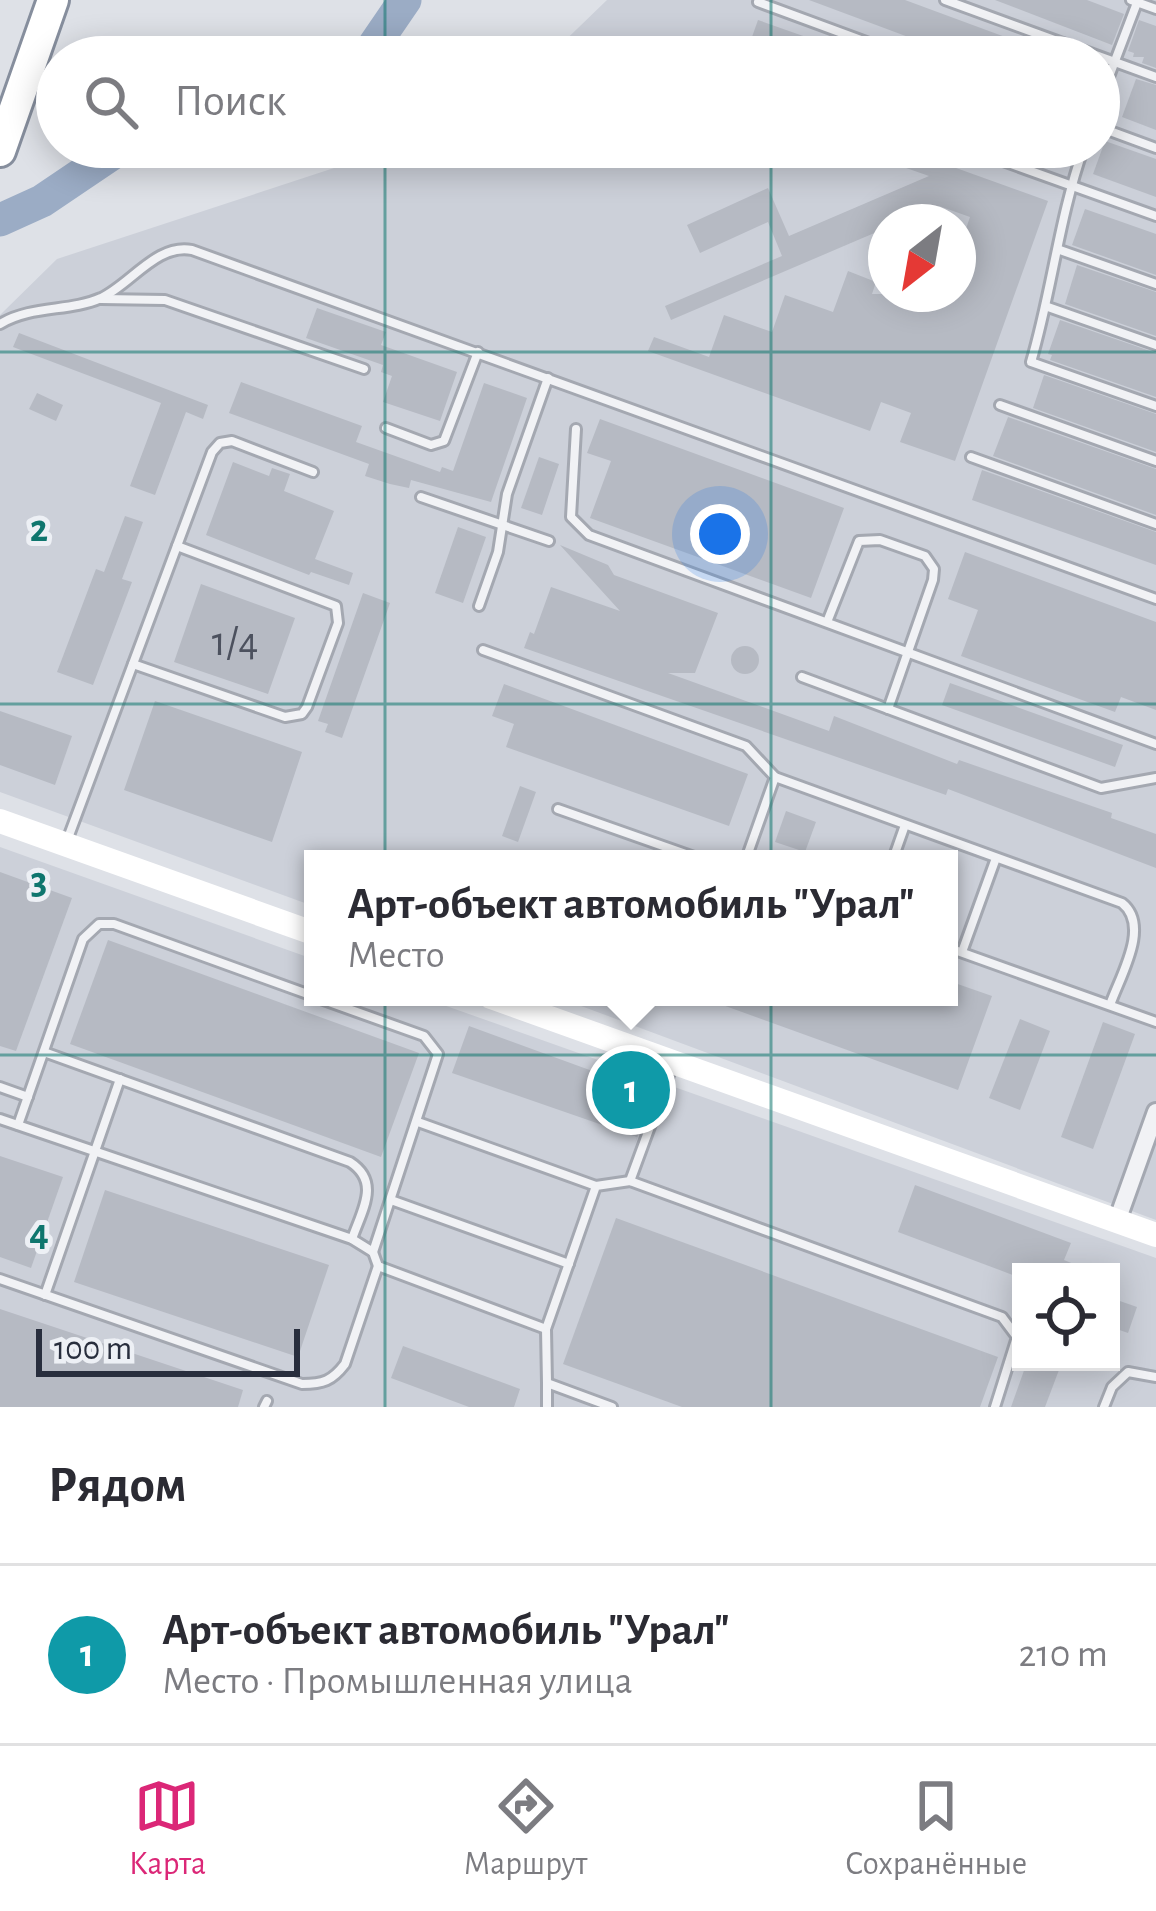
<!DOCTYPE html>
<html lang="ru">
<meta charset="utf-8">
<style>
:root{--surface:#fff;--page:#f7f7f7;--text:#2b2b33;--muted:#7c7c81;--line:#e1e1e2;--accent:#db2777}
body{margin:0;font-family:"Alegreya Sans",sans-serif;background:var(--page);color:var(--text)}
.controls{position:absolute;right:36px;bottom:36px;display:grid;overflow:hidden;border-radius:0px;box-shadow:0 6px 30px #0003}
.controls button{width:108px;height:108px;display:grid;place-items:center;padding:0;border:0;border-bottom:3px solid var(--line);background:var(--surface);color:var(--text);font:60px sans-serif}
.compass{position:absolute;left:868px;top:204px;width:108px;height:108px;border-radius:50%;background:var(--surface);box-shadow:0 6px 30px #0003;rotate:211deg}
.scale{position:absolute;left:36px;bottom:30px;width:264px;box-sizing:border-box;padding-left:12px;border:6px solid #282e3d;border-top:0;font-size:33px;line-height:42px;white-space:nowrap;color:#282e3d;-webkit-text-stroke:9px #edf0f5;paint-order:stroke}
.you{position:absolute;left:720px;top:534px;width:42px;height:42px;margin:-30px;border:9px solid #fff;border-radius:50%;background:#1a73e8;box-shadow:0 0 0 18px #1a73e833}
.badge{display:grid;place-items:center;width:78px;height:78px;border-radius:50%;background:var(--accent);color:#fff;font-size:39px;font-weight:700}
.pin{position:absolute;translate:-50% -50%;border:6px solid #fff;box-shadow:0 3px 12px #0006}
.popup{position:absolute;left:304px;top:850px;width:654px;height:156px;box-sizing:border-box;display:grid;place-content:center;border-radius:0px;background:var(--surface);filter:drop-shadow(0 3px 9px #0005);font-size:39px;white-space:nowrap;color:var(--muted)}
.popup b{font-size:45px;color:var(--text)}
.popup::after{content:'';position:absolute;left:50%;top:100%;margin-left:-24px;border:24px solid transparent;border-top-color:var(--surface)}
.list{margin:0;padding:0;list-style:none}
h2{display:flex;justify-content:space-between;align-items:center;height:156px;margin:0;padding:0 48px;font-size:51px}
h2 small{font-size:39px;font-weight:400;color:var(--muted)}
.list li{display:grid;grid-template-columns:78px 1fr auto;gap:36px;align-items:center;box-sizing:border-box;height:180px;padding:0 48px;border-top:3px solid var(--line)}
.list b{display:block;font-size:45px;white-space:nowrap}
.list p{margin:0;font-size:39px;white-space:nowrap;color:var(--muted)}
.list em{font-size:39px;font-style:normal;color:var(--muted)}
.icon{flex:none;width:66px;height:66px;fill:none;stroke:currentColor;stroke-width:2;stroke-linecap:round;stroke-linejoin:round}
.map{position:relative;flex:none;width:1156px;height:1407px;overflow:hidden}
.search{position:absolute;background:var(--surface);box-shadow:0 6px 30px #0003;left:36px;right:36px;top:36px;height:132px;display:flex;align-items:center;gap:30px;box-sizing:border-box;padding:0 42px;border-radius:66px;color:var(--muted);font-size:45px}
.sheet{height:336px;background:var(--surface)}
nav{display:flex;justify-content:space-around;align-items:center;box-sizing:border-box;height:168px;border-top:3px solid var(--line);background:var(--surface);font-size:33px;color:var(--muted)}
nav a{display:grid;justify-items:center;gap:6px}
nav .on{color:var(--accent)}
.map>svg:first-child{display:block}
</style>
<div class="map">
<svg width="1156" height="1407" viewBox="0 0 1156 1407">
<rect width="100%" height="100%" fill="#dee1e7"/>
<!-- built -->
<g fill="#ccd0d9" fill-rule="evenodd">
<path d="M607,0H1156V1220L557,997H949V859H313V906L0,792V315L57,259L398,147H1099V57H548ZM886,222H958V294H886Z"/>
<path d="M0,847L313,959V997H421L1156,1258V1407H0ZM1021,1272H1111V1362H1021Z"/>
</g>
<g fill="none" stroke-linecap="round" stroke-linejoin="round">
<!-- river -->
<g stroke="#9bacc5" stroke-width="33">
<path d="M366,57L405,0"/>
<path d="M0,220L42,201L122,147"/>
</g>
</g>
<!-- building -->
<g fill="#b6bac3">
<path d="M809,0H905L1059,57H962Z"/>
<path d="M995,0H1087L1124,14L1112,45Z"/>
<path d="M758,20L857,55L856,57H765L747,51Z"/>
<path d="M1139,20L1156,26V68L1142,63L1144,57H1133L1134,53L1128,51Z"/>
<path d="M1136,79L1156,85V130L1122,117Z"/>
<path d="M1105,141L1156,159V197L1093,174Z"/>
<path d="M894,147H931L949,153L945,164L1048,201L955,461L900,442L911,413L881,402L870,431L648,351L654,337L709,357L724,315L772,332L785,295L833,312L848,271L876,282L872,294H958V252L970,217L939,206L901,222H886V228L671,320L665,306L782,256L768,222L700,253L687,225L768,188L789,236L929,176L889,162Z"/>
<path d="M1023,147H1072L1065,164Z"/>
<path d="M1085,209L1156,234V275L1072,245Z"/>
<path d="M1077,265L1156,292V336L1065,304Z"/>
<path d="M317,308L386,332L381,345L457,372L440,421L383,402L392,376L381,372L383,365L306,338Z"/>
<path d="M1060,320L1156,353V397L1050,360L1052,355L1048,354Z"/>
<path d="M19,333L208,405L203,419L186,412L155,495L130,486L161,403L13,347Z"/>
<path d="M1044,375L1156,414V452L1033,408Z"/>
<path d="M241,382L362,426L356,442L440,472L442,467L453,471L484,383L527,398L491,502L411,480L409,488L390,484L365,476L369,464L229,413Z"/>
<path d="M37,393L63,405L56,421L29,409Z"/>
<path d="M1008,417L1156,469V515L993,456Z"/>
<path d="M600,419L844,508L811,598L590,518L611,461L587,453Z"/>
<path d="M539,457L559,464L542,515L521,508Z"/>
<path d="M233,462L269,476L272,468L290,474L284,491L334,511L315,559L353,573L349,585L311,572L309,575L206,535Z"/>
<path d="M982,470L1156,532V565L972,500Z"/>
<path d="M125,516L143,522L122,579L132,582L93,685L57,672L96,569L104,572Z"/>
<path d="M458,527L486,537L463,603L435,593Z"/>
<path d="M560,545L608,565L614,575L718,613L695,673H668L829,731L834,716L957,764L959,760L1112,813L1111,818L1156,834V868L948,789L946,795L524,648L530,632L534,634L551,587L620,611Z"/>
<path d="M965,552L1156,622V710L1121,697L1115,712L961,656L978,610L948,599Z"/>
<path d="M201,584L295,618L268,694L174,662Z"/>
<path d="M363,593L390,603L342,738L325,732L328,724L318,721Z"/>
<circle cx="745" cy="660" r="14"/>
<path d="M950,683L1123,745L1115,767L942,705Z"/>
<path d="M504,684L748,774L729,826L506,747L514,724L492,716Z"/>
<path d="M155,701L302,752L272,842L124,790Z"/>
<path d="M0,711L72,736L55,785L0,765Z"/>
<path d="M520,786L536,792L518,842L502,836Z"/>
<path d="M786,811L816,822L805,852L775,842Z"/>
<path d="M0,872L72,898L16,1051L0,1046Z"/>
<path d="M108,940L419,1053L381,1157L70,1044Z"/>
<path d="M949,981L992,996L958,1090L706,999L949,997Z"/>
<path d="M1020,1019L1050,1031L1020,1110L989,1098Z"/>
<path d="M1103,1022L1135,1034L1093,1149L1061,1137Z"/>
<path d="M469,1026L628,1084L620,1104L646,1114L634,1146L637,1137L452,1073Z"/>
<path d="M0,1156L63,1177L31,1268L0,1257Z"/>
<path d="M915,1185L1071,1243L1064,1260L1093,1272H1021V1278L898,1232Z"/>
<path d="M105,1190L329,1265L298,1357L74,1282Z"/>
<path d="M616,1218L998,1357L980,1407H682L563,1364Z"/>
<path d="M1117,1300L1137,1307L1128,1333L1111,1327Z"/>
<path d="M0,1309L243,1390L238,1407H0Z"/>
<path d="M403,1346L520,1389L514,1407H469L391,1378Z"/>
<path d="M1027,1362H1062L1045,1407H1011Z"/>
</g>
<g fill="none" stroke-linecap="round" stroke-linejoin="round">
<!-- lane casing -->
<g stroke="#a4a8b1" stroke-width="14">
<g id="lane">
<path d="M945,0L1156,77"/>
<path d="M1131,0L1156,9"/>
<path d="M758,2L907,57"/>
<path d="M1099,103L1138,0"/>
<path d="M1099,127L1156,148"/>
<path d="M964,147L1156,216"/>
<path d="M1084,147C1059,217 1052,291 1031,362L1156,406"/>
<path d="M1060,250L1156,284"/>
<path d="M101,299L165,300L364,369"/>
<path d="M1048,307L1156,345"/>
<path d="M0,324C32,305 69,312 101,298C131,284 157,243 192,250L1156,599"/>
<path d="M1000,405L1156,461"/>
<path d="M386,428L431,445L444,441L478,352"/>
<path d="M576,429L571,517L589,535L1156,744"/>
<path d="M971,457L1156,524"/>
<path d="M421,497L549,541"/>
<path d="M479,606L498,552L507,494L548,378"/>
<path d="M827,622L859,541L880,540L925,556L934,569L933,580L888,709"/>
<path d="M483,650L746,746L775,777"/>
<path d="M133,664L285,717L302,714L307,707L338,623L336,606L177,546"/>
<path d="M802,677L1101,788L1156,778"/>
<path d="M558,809L700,859"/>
<path d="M68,838L212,452L220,443L232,441L313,472"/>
<path d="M746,859L775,777L1122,903C1151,926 1120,976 1110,1005"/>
<path d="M893,859L905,825"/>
<path d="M949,948L1156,1022"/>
<path d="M962,952L996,858"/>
<path d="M315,997L424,1036L438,1054L373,1252"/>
<path d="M44,1052L350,1162C381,1182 362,1210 352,1239"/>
<path d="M0,1087L28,1097"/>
<path d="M0,1119L352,1239L373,1252L378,1266L546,1329"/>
<path d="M418,1122L596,1186"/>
<path d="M18,1125L83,939L99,924H114L313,996"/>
<path d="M630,1181L673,1064"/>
<path d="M391,1200L569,1264"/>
<path d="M0,1279L302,1384C323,1384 332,1381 345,1364L378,1266"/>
<path d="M45,1295L120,1079"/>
<path d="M547,1383L546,1329L596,1186L630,1181L1002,1317L1017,1337L995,1407"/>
<path d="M264,1407L267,1401"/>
<path d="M547,1407V1383L612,1407"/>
<path d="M1104,1407L1112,1387L1128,1372L1156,1377"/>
</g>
</g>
<!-- street casing -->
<g stroke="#a4a8b1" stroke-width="22">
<path id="street" d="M1117,1221L1156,1112"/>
</g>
<!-- highway casing -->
<g stroke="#868e9d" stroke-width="36">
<path id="highway" d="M0,151L53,0"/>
</g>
<!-- lane -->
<use href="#lane" stroke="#f1f2f5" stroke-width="8"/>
<!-- street -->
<use href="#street" stroke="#f1f2f5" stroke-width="16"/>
<!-- secondary -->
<g stroke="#fff" stroke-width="24">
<path d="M0,821L313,933"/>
<path d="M491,997L1156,1235"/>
</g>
<!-- highway -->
<use href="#highway" stroke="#fff" stroke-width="30"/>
</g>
<!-- grid -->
<path fill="none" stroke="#0f766e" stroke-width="3" stroke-opacity="0.55" d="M385,0V57M771,0V57M385,147V1407M771,147V1407M0,352H1156M0,704H1156M0,1055H1156"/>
<g text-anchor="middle" stroke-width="10" stroke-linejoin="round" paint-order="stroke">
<!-- number labels -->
<g font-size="42" fill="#4c515e">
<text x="235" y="655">1/4</text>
</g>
</g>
<g font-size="39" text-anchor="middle" font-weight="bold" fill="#0f766e" stroke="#edf0f5" stroke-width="10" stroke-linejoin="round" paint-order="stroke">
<text x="39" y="541">2</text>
<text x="39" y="893">3</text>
<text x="39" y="1245">4</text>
</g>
</svg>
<div class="controls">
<button><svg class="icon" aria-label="locate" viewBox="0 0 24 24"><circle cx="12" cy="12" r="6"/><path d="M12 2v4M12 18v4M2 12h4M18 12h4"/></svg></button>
</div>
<svg class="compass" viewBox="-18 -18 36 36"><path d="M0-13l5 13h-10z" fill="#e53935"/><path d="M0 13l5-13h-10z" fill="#7c7c81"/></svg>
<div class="scale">100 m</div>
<div class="you"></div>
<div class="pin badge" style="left:631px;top:1090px;background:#0f9aa8">1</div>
<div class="popup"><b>Арт-объект автомобиль &quot;Урал&quot;</b>Место</div>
<div class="search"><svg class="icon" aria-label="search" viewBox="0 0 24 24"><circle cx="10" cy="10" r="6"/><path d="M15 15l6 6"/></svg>Поиск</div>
</div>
<section class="sheet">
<h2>Рядом<small></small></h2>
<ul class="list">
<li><span class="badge" style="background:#0f9aa8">1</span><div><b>Арт-объект автомобиль &quot;Урал&quot;</b><p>Место · Промышленная улица</p></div><em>210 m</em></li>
</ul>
</section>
<nav>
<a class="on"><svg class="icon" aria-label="map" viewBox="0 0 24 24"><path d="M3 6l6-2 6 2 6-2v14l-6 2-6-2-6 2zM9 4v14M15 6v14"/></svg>Карта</a>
<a><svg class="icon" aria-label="directions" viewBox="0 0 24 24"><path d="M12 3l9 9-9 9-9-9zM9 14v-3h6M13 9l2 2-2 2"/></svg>Маршрут</a>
<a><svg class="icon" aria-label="saved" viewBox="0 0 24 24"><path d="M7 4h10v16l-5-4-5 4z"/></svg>Сохранённые</a>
</nav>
